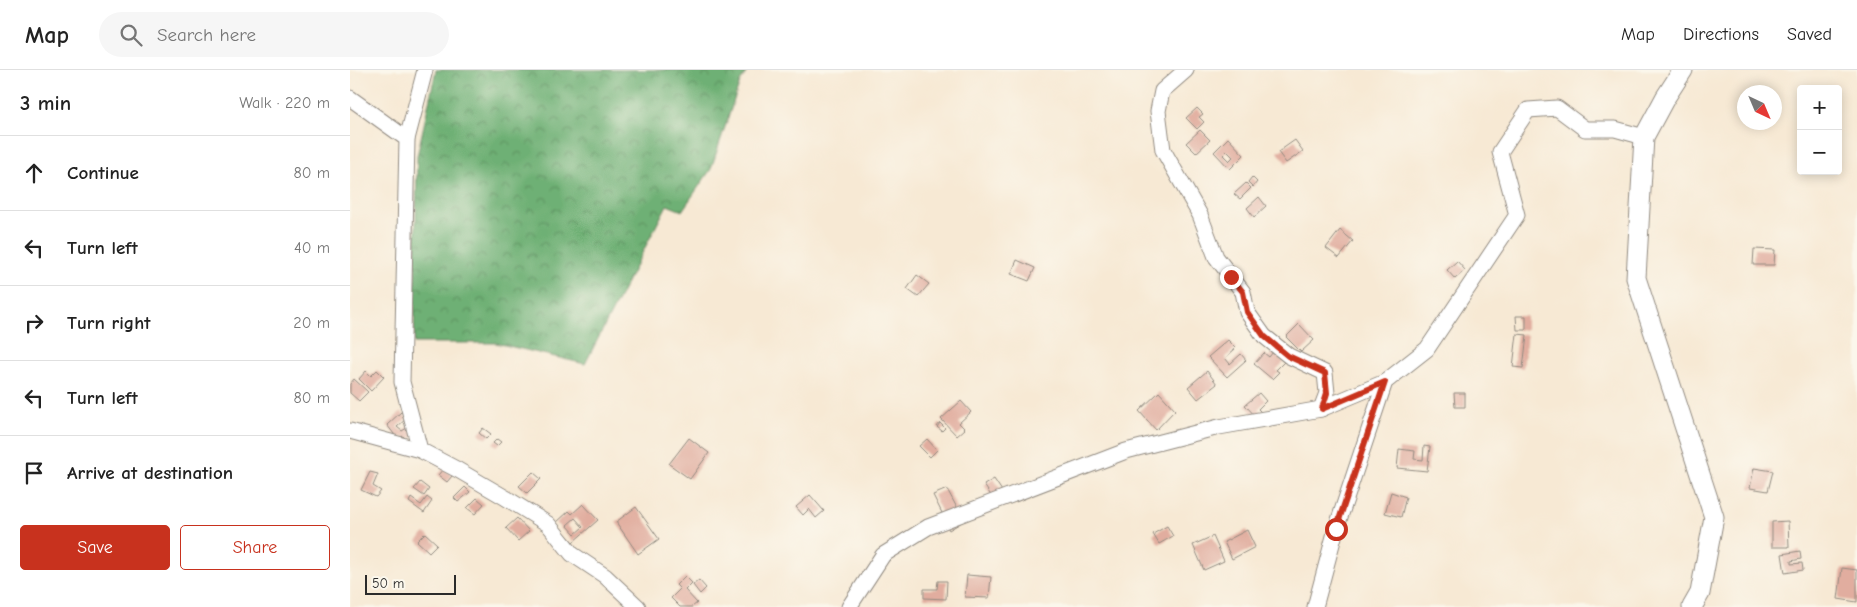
<!DOCTYPE html>
<meta charset="utf-8">
<style>
:root{--surface:#fff;--page:#f6f6f6;--text:#222;--muted:#767676;--line:#e0e0e0;--accent:#c8321e}
body{margin:0;font-family:"Comic Neue",sans-serif;background:var(--page);color:var(--text)}
.controls{position:absolute;right:15px;top:15px;display:grid;overflow:hidden;border-radius:5px;box-shadow:0 2px 12px #0003}
.controls button{width:45px;height:45px;display:grid;place-items:center;padding:0;border:0;border-bottom:1px solid var(--line);background:var(--surface);color:var(--text);font:25px sans-serif}
.compass{position:absolute;left:1387px;top:15px;width:45px;height:45px;border-radius:50%;background:var(--surface);box-shadow:0 2px 12px #0003;rotate:136deg}
.scale{position:absolute;left:15px;bottom:12px;width:91px;box-sizing:border-box;padding-left:5px;border:2px solid #2b2b2b;border-top:0;font-size:14px;line-height:18px;white-space:nowrap;color:#2b2b2b;-webkit-text-stroke:4px #fbf7ec;paint-order:stroke}
.stop{position:absolute;width:15px;height:15px;margin:-11px;border:4px solid #c8321e;border-radius:50%;background:#fff}
.stop.end{background:#c8321e;border-color:#fff;box-shadow:0 1px 5px #0008}
.list{margin:0;padding:0;list-style:none}
h2{display:flex;justify-content:space-between;align-items:center;height:65px;margin:0;padding:0 20px;font-size:21px}
h2 small{font-size:16px;font-weight:400;color:var(--muted)}
.list li{display:grid;grid-template-columns:32px 1fr auto;gap:15px;align-items:center;box-sizing:border-box;height:75px;padding:0 20px;border-top:1px solid var(--line)}
.list b{display:block;font-size:19px;white-space:nowrap}
.list em{font-size:16px;font-style:normal;color:var(--muted)}
.actions{display:flex;gap:10px;padding:15px 20px}
.actions a{flex:1;padding:11px 0;border:1px solid var(--accent);border-radius:5px;text-align:center;font-size:18px;color:var(--accent)}
.actions .main{background:var(--accent);color:#fff}
.icon{flex:none;width:28px;height:28px;fill:none;stroke:currentColor;stroke-width:2;stroke-linecap:round;stroke-linejoin:round}
.map{position:relative;flex:none;width:1507px;height:537px;overflow:hidden}
header{display:flex;align-items:center;gap:30px;box-sizing:border-box;height:70px;padding:0 25px;background:var(--surface);border-bottom:1px solid var(--line)}
header strong{font-size:24px}
nav{display:flex;gap:28px;margin-inline-start:auto;font-size:18px}
.search{width:350px;height:45px;background:var(--page);display:flex;align-items:center;gap:12px;box-sizing:border-box;padding:0 18px;border-radius:28px;color:var(--muted);font-size:19px}
main{display:flex}
aside{flex:1;background:var(--surface)}
.map>svg:first-child{display:block}
</style>
<header>
<strong>Map</strong>
<div class="search"><svg class="icon" aria-label="search" viewBox="0 0 24 24"><circle cx="10" cy="10" r="6"/><path d="M15 15l6 6"/></svg>Search here</div>
<nav><a>Map</a><a>Directions</a><a>Saved</a></nav>
</header>
<main>
<aside>
<h2>3 min<small>Walk · 220 m</small></h2>
<ul class="list">
<li><svg class="icon" aria-label="ahead" viewBox="0 0 24 24"><path d="M12 20V5M6 11l6-6 6 6"/></svg><div><b>Continue</b></div><em>80 m</em></li>
<li><svg class="icon" aria-label="left" viewBox="0 0 24 24"><path d="M17 20v-9H6M10 6l-5 5 5 5"/></svg><div><b>Turn left</b></div><em>40 m</em></li>
<li><svg class="icon" aria-label="right" viewBox="0 0 24 24"><path d="M7 20v-9h11M14 6l5 5-5 5"/></svg><div><b>Turn right</b></div><em>20 m</em></li>
<li><svg class="icon" aria-label="left" viewBox="0 0 24 24"><path d="M17 20v-9H6M10 6l-5 5 5 5"/></svg><div><b>Turn left</b></div><em>80 m</em></li>
<li><svg class="icon" aria-label="arrive" viewBox="0 0 24 24"><path d="M6 21V4h12l-3 4 3 4H6"/></svg><div><b>Arrive at destination</b></div></li>
</ul>
<div class="actions"><a class="main">Save</a><a>Share</a></div>
</aside>
<div class="map">
<svg width="1507" height="537" viewBox="0 0 1507 537">
<defs>
<pattern id="forest-crowns" width="20" height="18" patternUnits="userSpaceOnUse" patternTransform="scale(1.25)"><rect width="20" height="18" fill="#6eb074"/><path d="M2 6a3 3 0 1 1 6 0M12 15a3 3 0 1 1 6 0" fill="none" stroke="#5b8f5f"/></pattern>
</defs>
<rect width="100%" height="100%" fill="#fbf7ec"/>
<filter id="ink" filterUnits="userSpaceOnUse"><feTurbulence type="fractalNoise" baseFrequency=".02" numOctaves="2"/><feDisplacementMap in="SourceGraphic" scale="10" xChannelSelector="R" yChannelSelector="G"/><feConvolveMatrix kernelMatrix="1 2 1 2 8 2 1 2 1" color-interpolation-filters="sRGB"/></filter>
<filter id="wash" filterUnits="userSpaceOnUse"><feTurbulence type="fractalNoise" baseFrequency=".0096" numOctaves="4" result="noise"/><feDisplacementMap in="SourceGraphic" scale="20" xChannelSelector="R" yChannelSelector="G"/><feGaussianBlur stdDeviation="1.12" result="paint"/><feColorMatrix in="noise" values="0 0 0 0 0 0 0 0 0 0 0 0 0 0 0 0 0 1.4 0 .05"/><feComposite in="paint" operator="in"/></filter>
<g filter="url(#wash)">
<rect width="100%" height="100%" fill="#f7e9d4"/>
<!-- forest -->
<path fill="url(#forest-crowns)" stroke="#4c6e50" d="M86,0H398L390,12L361,99L332,141L317,135L235,294L146,273H64L67,86Z"/>
<g id="blocks">
<!-- building -->
<g fill="#e1ad9f" fill-rule="evenodd">
<path d="M847,38L853,44L849,47L854,52L847,59L836,48Z"/>
<path d="M850,60L860,70L846,83L836,73Z"/>
<path d="M878,68L894,85L880,99L864,82ZM877,81L883,87L879,91L873,85Z"/>
<path d="M945,70L953,81L936,93L928,82Z"/>
<path d="M902,107L907,112L903,117L898,112Z"/>
<path d="M896,113L901,118L890,129L884,124Z"/>
<path d="M909,127L916,136L904,147L897,138Z"/>
<path d="M990,160L1003,171L989,188L976,178Z"/>
<path d="M1404,179L1425,180L1424,195H1403Z"/>
<path d="M667,190L685,198L679,211L661,204Z"/>
<path d="M1107,191L1115,200L1105,209L1097,200Z"/>
<path d="M567,205L579,214L568,227L557,219Z"/>
<path d="M1166,246H1176V260H1167Z"/>
<path d="M949,254L964,270L951,282L936,267Z"/>
<path d="M1167,264L1177,265L1173,298L1163,297Z"/>
<path d="M878,270L886,278L875,288L880,294L891,284L896,290L877,307L858,287Z"/>
<path d="M923,282L934,292L926,300L929,302L922,309L904,294L914,283L919,287Z"/>
<path d="M27,300L34,307L21,321L9,309L16,301L21,306Z"/>
<path d="M857,301L867,314L848,329L838,317Z"/>
<path d="M4,309L18,322L9,331L0,323V314Z"/>
<path d="M809,322L825,340L806,360L789,341Z"/>
<path d="M909,323L916,331L908,339L913,344L908,349L895,335Z"/>
<path d="M1104,323H1115V337H1105Z"/>
<path d="M611,331L621,342L609,353L615,359L607,366L591,349Z"/>
<path d="M51,342L57,348L47,357L52,361L63,354L69,362L57,371L53,366L48,369L37,355Z"/>
<path d="M590,353L595,358L592,361L587,357Z"/>
<path d="M133,358L141,364L136,369L129,363Z"/>
<path d="M339,368L359,383L340,409L319,394Z"/>
<path d="M147,369L151,372L147,376L143,373Z"/>
<path d="M577,369L587,380L580,387L569,376Z"/>
<path d="M1074,376L1080,377L1077,401L1047,398L1049,379L1065,381L1064,389L1073,390Z"/>
<path d="M94,398L102,406L97,412L88,405Z"/>
<path d="M1404,398L1423,401L1418,421L1400,418Z"/>
<path d="M20,402L28,404L23,416L31,421L26,427L11,420Z"/>
<path d="M183,402L191,409L177,423L169,416Z"/>
<path d="M644,409L654,424L644,430L634,415Z"/>
<path d="M70,412L79,419L74,426L64,419Z"/>
<path d="M115,417L120,422L108,432L104,428Z"/>
<path d="M597,419L614,451L599,460L590,444L592,443L583,425Z"/>
<path d="M1041,422L1056,427L1051,447L1035,443Z"/>
<path d="M460,425L474,441L466,448L459,439L453,445L446,437Z"/>
<path d="M77,427L82,431L74,443L59,432L61,428L71,435Z"/>
<path d="M127,428L134,434L125,444L117,438Z"/>
<path d="M233,434L248,450L223,472L206,453L219,441L222,444ZM225,448L233,457L225,464L217,455Z"/>
<path d="M286,437L309,469L288,484L266,452Z"/>
<path d="M167,448L179,461L168,471L156,458Z"/>
<path d="M1438,451L1439,477H1422V452Z"/>
<path d="M817,456L823,466L809,474L803,464Z"/>
<path d="M897,460L905,477L882,489L874,472Z"/>
<path d="M75,463L87,474L79,482L67,471Z"/>
<path d="M863,466L874,491L854,500L843,475Z"/>
<path d="M1450,481L1451,489L1441,491V494L1452,493L1453,500L1435,503L1432,484Z"/>
<path d="M1492,498L1507,500V532L1488,529Z"/>
<path d="M617,505L641,507L639,528L615,527Z"/>
<path d="M335,506L342,513L335,520L347,533L342,537H330L321,528L330,519L326,515Z"/>
<path d="M349,510L356,518L350,524L343,515Z"/>
<path d="M588,511H597L596,529L574,528V519H587Z"/>
</g>
</g>
</g>
<g filter="url(#ink)">
<use href="#blocks" fill-opacity="0" stroke="#918a80" stroke-width="1"/>
<g fill="none" stroke-linecap="round" stroke-linejoin="round">
<!-- minor casing -->
<g stroke="#918a80" stroke-width="17">
<g id="minor">
<path d="M836,0L812,21L808,41L813,80L850,145L866,187L893,222L897,242L914,266L939,286L975,303L977,323L971,339"/>
<path d="M0,28L57,69L52,312L70,380"/>
<path d="M57,69L75,0"/>
<path d="M0,361L70,380L108,400L156,428L198,454L222,484L255,506L288,537"/>
<path d="M499,537L533,485L578,457L776,381L869,357L971,339L1035,312"/>
<path d="M965,537L986,459L1035,312L1077,279L1167,145L1150,82L1178,40L1207,38L1235,59H1265L1294,67"/>
</g>
</g>
<!-- tertiary casing -->
<g stroke="#918a80" stroke-width="21">
<path id="tertiary" d="M1333,0L1315,28L1294,67L1286,208L1364,447L1350,523L1342,537"/>
</g>
<!-- minor -->
<use href="#minor" stroke="#fff" stroke-width="15"/>
<!-- tertiary -->
<use href="#tertiary" stroke="#fff" stroke-width="19"/>
</g>
</g>
<g fill="none" stroke-linecap="round" stroke-linejoin="round" filter="url(#ink)">
<!-- route -->
<path stroke="#c8321e" stroke-width="6" d="M881,207L893,222L897,242L914,266L938,286L975,303L977,323L972,339L1035,312L986,459"/>
</g>
</svg>
<div class="controls">
<button>+</button>
<button>−</button>
</div>
<svg class="compass" viewBox="-18 -18 36 36"><path d="M0-13l5 13h-10z" fill="#e53935"/><path d="M0 13l5-13h-10z" fill="#767676"/></svg>
<div class="scale">50 m</div>
<div class="stop" style="left:986px;top:459px"></div>
<div class="stop end" style="left:881px;top:207px"></div>
</div>
</main>
